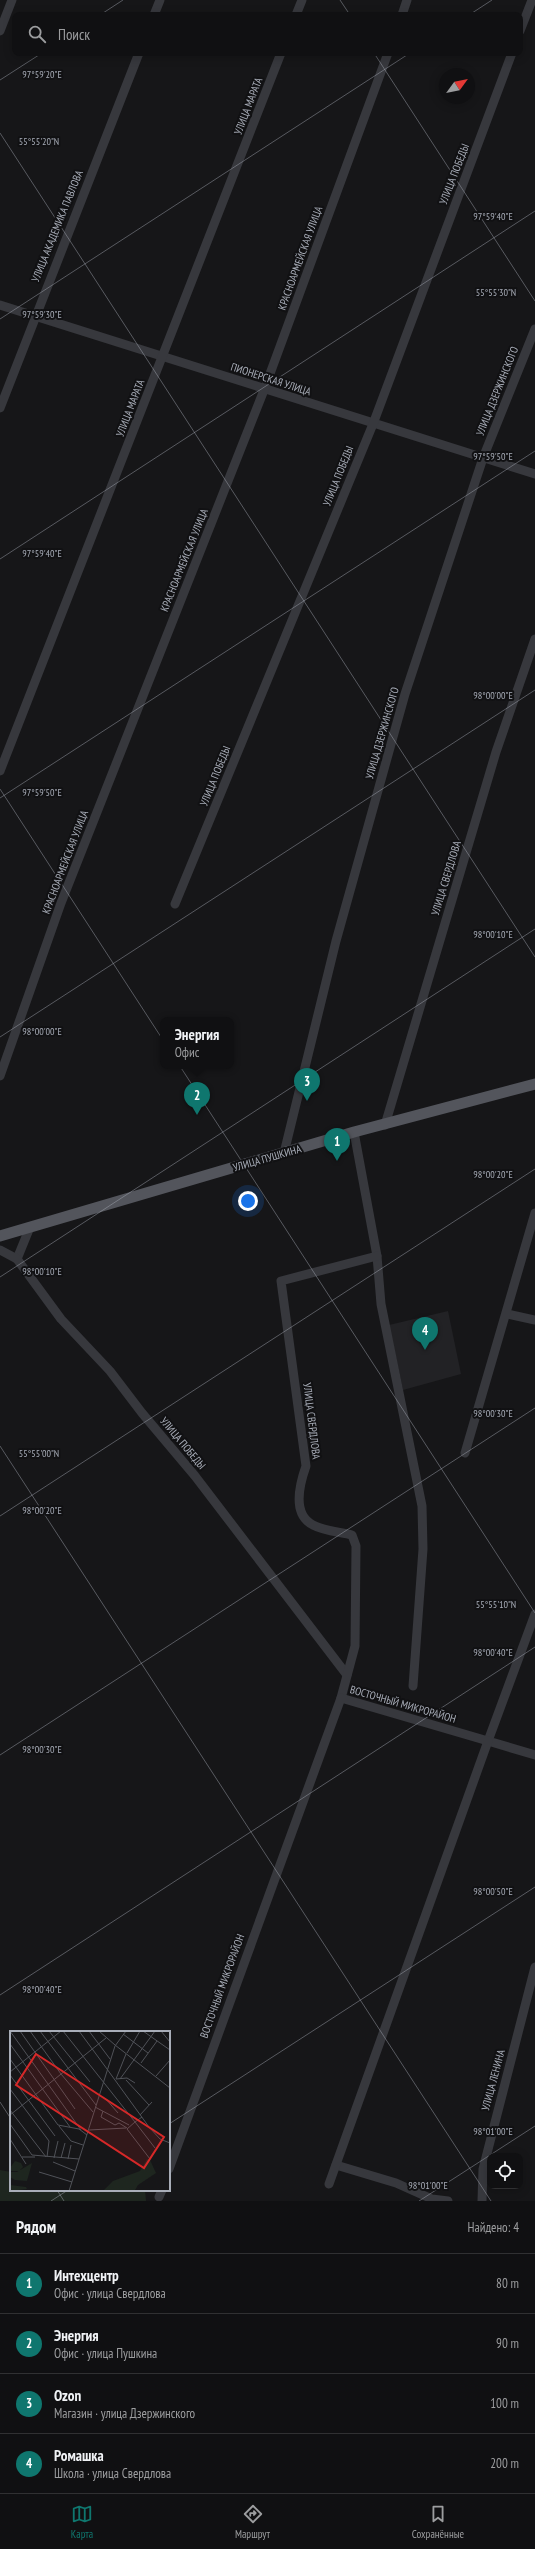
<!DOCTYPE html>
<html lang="ru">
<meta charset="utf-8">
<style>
:root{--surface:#101012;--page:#1e1e20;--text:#f1f3f6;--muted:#9c9d9f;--line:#303032;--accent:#0f766e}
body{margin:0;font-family:"PT Sans Narrow",sans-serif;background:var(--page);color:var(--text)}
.controls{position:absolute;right:12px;bottom:12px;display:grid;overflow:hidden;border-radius:8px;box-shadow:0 2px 10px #0003}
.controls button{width:36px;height:36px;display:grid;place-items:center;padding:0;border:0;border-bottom:1px solid var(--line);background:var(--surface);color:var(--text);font:20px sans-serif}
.compass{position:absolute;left:439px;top:68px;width:36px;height:36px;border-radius:50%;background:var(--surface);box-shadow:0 2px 10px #0003;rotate:57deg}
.you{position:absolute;left:248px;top:1201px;width:14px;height:14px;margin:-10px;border:3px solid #fff;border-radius:50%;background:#1a73e8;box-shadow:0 0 0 6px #1a73e833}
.badge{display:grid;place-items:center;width:26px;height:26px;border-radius:50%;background:var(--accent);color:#fff;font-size:13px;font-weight:700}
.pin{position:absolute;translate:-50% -33px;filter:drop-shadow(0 1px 2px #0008)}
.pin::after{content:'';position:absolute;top:21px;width:14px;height:12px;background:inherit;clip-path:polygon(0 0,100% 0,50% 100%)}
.popup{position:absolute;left:160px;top:1017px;width:74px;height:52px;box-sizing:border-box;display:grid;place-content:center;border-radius:8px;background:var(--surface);filter:drop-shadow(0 1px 3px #0005);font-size:13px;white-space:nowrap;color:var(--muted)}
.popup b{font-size:15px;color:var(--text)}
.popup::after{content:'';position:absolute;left:50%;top:100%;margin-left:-8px;border:8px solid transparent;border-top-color:var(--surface)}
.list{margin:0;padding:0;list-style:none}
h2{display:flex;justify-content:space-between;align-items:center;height:52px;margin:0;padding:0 16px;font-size:17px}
h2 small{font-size:13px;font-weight:400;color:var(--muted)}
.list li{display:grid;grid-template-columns:26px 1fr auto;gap:12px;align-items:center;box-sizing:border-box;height:60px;padding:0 16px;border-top:1px solid var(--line)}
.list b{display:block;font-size:15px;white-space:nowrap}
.list p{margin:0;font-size:13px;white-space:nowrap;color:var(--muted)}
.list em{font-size:13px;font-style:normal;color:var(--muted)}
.icon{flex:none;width:22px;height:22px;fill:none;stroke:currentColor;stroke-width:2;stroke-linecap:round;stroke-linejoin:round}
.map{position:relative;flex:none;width:535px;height:2201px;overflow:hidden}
.search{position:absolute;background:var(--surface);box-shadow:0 2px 10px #0003;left:12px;right:12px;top:12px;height:44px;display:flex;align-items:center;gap:10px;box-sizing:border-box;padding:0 14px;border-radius:8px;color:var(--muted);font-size:15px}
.sheet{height:292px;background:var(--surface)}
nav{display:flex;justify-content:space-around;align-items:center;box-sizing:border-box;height:56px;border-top:1px solid var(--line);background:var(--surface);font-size:11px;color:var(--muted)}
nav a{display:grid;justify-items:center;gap:2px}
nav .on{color:var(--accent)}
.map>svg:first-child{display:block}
</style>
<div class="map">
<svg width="535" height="2201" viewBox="0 0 535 2201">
<rect width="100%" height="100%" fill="#161618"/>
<!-- built -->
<path fill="#222225" d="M448,1311L461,1374L403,1390L389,1325Z"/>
<!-- green -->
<path fill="#1e261f" d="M0,2170L11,2172V2190H145L146,2201H0Z"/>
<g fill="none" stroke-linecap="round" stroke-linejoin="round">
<!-- minor -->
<g stroke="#37383d" stroke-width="9">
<path d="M154,15L160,0"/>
<path d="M296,15L302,0"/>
<path d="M402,15L407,0"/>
<path d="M0,31L12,0"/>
<path d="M520,31L532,0"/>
<path d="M0,305L535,474"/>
<path d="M0,408L139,53"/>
<path d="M0,771L281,53"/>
<path d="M175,904L373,424L512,53"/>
<path d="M0,1076L61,903L264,390L388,53"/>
<path d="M385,1125L496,752L535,639"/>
<path d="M354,1132L377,1256L381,1304L422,1506L423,1549L413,1686"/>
<path d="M284,1153L336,941L405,694L483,458L535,329"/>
<path d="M30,1227L17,1259L61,1319L110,1371L142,1413L195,1476L347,1675"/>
<path d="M0,1250L17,1259"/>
<path d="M507,1314L535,1320"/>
<path d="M465,1453L535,1213"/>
<path d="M535,1614L488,1741L535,1755"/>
<path d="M341,1698L355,1646L356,1546L352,1535C340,1532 324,1531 313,1525C291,1514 300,1483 306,1466L281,1281L377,1256"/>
<path d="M336,2165L396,2183L432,2199L448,2201"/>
<path d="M169,2169L341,1698L488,1741L329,2184"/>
<path d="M159,2197L162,2190"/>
<path d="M482,2201L483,2169L535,1967"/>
</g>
<!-- major -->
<path stroke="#53555c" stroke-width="11" d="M0,1236L354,1132L535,1084"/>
</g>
<!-- ticks -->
<path fill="none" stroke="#a8adb8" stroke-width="1" stroke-opacity="0.45" d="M340,0L350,15M100,15L123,0M469,15L492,0M374,53L535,301M0,80L42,53M0,133L535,957M0,319L410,53M0,559L535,211M0,789L535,1613M0,798L535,451M0,1037L535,690M0,1277L535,929M0,1446L491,2201M0,1516L535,1169M0,1755L535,1408M0,1995L535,1647M0,2102L11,2119M169,2124L535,1887M57,2190L64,2201M51,2201L68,2190M419,2201L535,2126"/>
<g text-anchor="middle" stroke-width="4" stroke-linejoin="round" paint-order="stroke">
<!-- street labels -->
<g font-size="11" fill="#a8adb8" stroke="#111113">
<text transform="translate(248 106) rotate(-69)" y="4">УЛИЦА МАРАТА</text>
<text transform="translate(454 174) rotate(-69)" y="4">УЛИЦА ПОБЕДЫ</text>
<text transform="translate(57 226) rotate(-68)" y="4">УЛИЦА АКАДЕМИКА ПАВЛОВА</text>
<text transform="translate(300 258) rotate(-70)" y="4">КРАСНОАРМЕЙСКАЯ УЛИЦА</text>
<text transform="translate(271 379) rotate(18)" y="4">ПИОНЕРСКАЯ УЛИЦА</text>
<text transform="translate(497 391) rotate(-68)" y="4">УЛИЦА ДЗЕРЖИНСКОГО</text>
<text transform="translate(130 408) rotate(-69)" y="4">УЛИЦА МАРАТА</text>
<text transform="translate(338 476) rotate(-68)" y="4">УЛИЦА ПОБЕДЫ</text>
<text transform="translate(184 560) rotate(-68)" y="4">КРАСНОАРМЕЙСКАЯ УЛИЦА</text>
<text transform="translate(382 733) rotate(-74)" y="4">УЛИЦА ДЗЕРЖИНСКОГО</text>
<text transform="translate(215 776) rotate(-68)" y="4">УЛИЦА ПОБЕДЫ</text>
<text transform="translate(65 862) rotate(-69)" y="4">КРАСНОАРМЕЙСКАЯ УЛИЦА</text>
<text transform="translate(446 878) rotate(-73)" y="4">УЛИЦА СВЕРДЛОВА</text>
<text transform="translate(267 1158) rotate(-16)" y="4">УЛИЦА ПУШКИНА</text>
<text transform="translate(312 1421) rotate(83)" y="4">УЛИЦА СВЕРДЛОВА</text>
<text transform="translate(183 1443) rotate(50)" y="4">УЛИЦА ПОБЕДЫ</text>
<text transform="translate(403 1704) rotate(16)" y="4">ВОСТОЧНЫЙ МИКРОРАЙОН</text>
<text transform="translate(222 1986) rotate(-70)" y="4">ВОСТОЧНЫЙ МИКРОРАЙОН</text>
<text transform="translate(493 2080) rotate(-75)" y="4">УЛИЦА ЛЕНИНА</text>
</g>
</g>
<!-- overview -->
<g transform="translate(10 2031)">
<rect width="160" height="160" fill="#161618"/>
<path d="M137,128L140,129L146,142L128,154L125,159L93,160L103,150L130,140ZM5,130L11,132L13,136L9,140H1L0,137ZM22,132L17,150L5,149L0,146V141H7ZM0,154L16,156L17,158L0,160Z" fill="#1e261f"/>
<path fill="none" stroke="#505258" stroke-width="1" d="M0,0L71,99M10,0L65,78M20,0L51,43L83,81M30,0L86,74M39,0L80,51M53,0L125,91L132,86M69,0L97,38M79,0L100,28M89,0L105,14M133,0L160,19M151,0L160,11M113,3L138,22M0,13L60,96M105,14L160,57M117,22L130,0M0,28L48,94L69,98L77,104M131,32L147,10M97,38L139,96L150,108L160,112M0,41L51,0M0,44L45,105M146,45L160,29M106,48L116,23M106,48L117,47L125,52M110,48L145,0M116,49L139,74M0,58L39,110L37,126M95,67L108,82M85,76L119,94M0,79L36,126M93,80L91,86L105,94L109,92L117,97M0,84L96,7M130,84L142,71M0,93L22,124L69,128M49,95L61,110L73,114M79,99L116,97M0,108L16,133M12,126H25M44,127L48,110M51,127L55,112M58,128L61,114M140,128L117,98L125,91L145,117M43,131L65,140M29,141L62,151M59,160L105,15L116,0"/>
<path fill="#d62828" fill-opacity="0.15" stroke="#d62828" stroke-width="2" d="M26,23L154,106L134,137L6,54Z"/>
<rect width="160" height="160" fill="none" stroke="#a8adb8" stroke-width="2"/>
</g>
<g font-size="10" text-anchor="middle" fill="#a8adb8" stroke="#111113" stroke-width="4" stroke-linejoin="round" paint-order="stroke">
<text x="42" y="78">97°59'20"E</text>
<text x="39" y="145">55°55'20"N</text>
<text x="493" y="220">97°59'40"E</text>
<text x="496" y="296">55°55'30"N</text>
<text x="42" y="318">97°59'30"E</text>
<text x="493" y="460">97°59'50"E</text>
<text x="42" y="557">97°59'40"E</text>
<text x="493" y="699">98°00'00"E</text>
<text x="42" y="796">97°59'50"E</text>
<text x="493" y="938">98°00'10"E</text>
<text x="42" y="1035">98°00'00"E</text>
<text x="493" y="1178">98°00'20"E</text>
<text x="42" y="1275">98°00'10"E</text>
<text x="493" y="1417">98°00'30"E</text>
<text x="39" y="1457">55°55'00"N</text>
<text x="42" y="1514">98°00'20"E</text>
<text x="496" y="1608">55°55'10"N</text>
<text x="493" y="1656">98°00'40"E</text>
<text x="42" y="1753">98°00'30"E</text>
<text x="493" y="1895">98°00'50"E</text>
<text x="42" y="1993">98°00'40"E</text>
<text x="493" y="2135">98°01'00"E</text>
<text x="428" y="2189">98°01'00"E</text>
</g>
</svg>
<div class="controls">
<button><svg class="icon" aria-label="locate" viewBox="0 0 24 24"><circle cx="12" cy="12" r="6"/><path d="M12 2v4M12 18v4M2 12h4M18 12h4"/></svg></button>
</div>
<svg class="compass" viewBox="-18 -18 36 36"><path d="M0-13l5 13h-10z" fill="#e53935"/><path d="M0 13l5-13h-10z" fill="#9c9d9f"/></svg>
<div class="you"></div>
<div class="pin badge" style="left:337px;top:1161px">1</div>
<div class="pin badge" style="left:197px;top:1115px">2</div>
<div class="popup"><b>Энергия</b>Офис</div>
<div class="pin badge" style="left:307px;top:1101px">3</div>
<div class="pin badge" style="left:425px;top:1350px">4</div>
<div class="search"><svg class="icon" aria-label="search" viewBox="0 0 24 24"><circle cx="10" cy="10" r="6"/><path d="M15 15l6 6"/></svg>Поиск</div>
</div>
<section class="sheet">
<h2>Рядом<small>Найдено: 4</small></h2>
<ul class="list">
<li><span class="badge">1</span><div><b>Интехцентр</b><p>Офис · улица Свердлова</p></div><em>80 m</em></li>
<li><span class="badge">2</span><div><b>Энергия</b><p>Офис · улица Пушкина</p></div><em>90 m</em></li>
<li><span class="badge">3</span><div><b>Ozon</b><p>Магазин · улица Дзержинского</p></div><em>100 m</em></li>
<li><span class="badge">4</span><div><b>Ромашка</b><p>Школа · улица Свердлова</p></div><em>200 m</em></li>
</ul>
</section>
<nav>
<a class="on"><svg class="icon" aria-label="map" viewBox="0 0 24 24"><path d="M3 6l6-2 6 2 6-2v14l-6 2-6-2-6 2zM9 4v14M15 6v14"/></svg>Карта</a>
<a><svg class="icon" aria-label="directions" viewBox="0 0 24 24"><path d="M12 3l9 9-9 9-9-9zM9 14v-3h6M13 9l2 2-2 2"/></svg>Маршрут</a>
<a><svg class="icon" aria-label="saved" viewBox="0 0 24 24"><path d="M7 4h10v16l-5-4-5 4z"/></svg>Сохранённые</a>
</nav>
